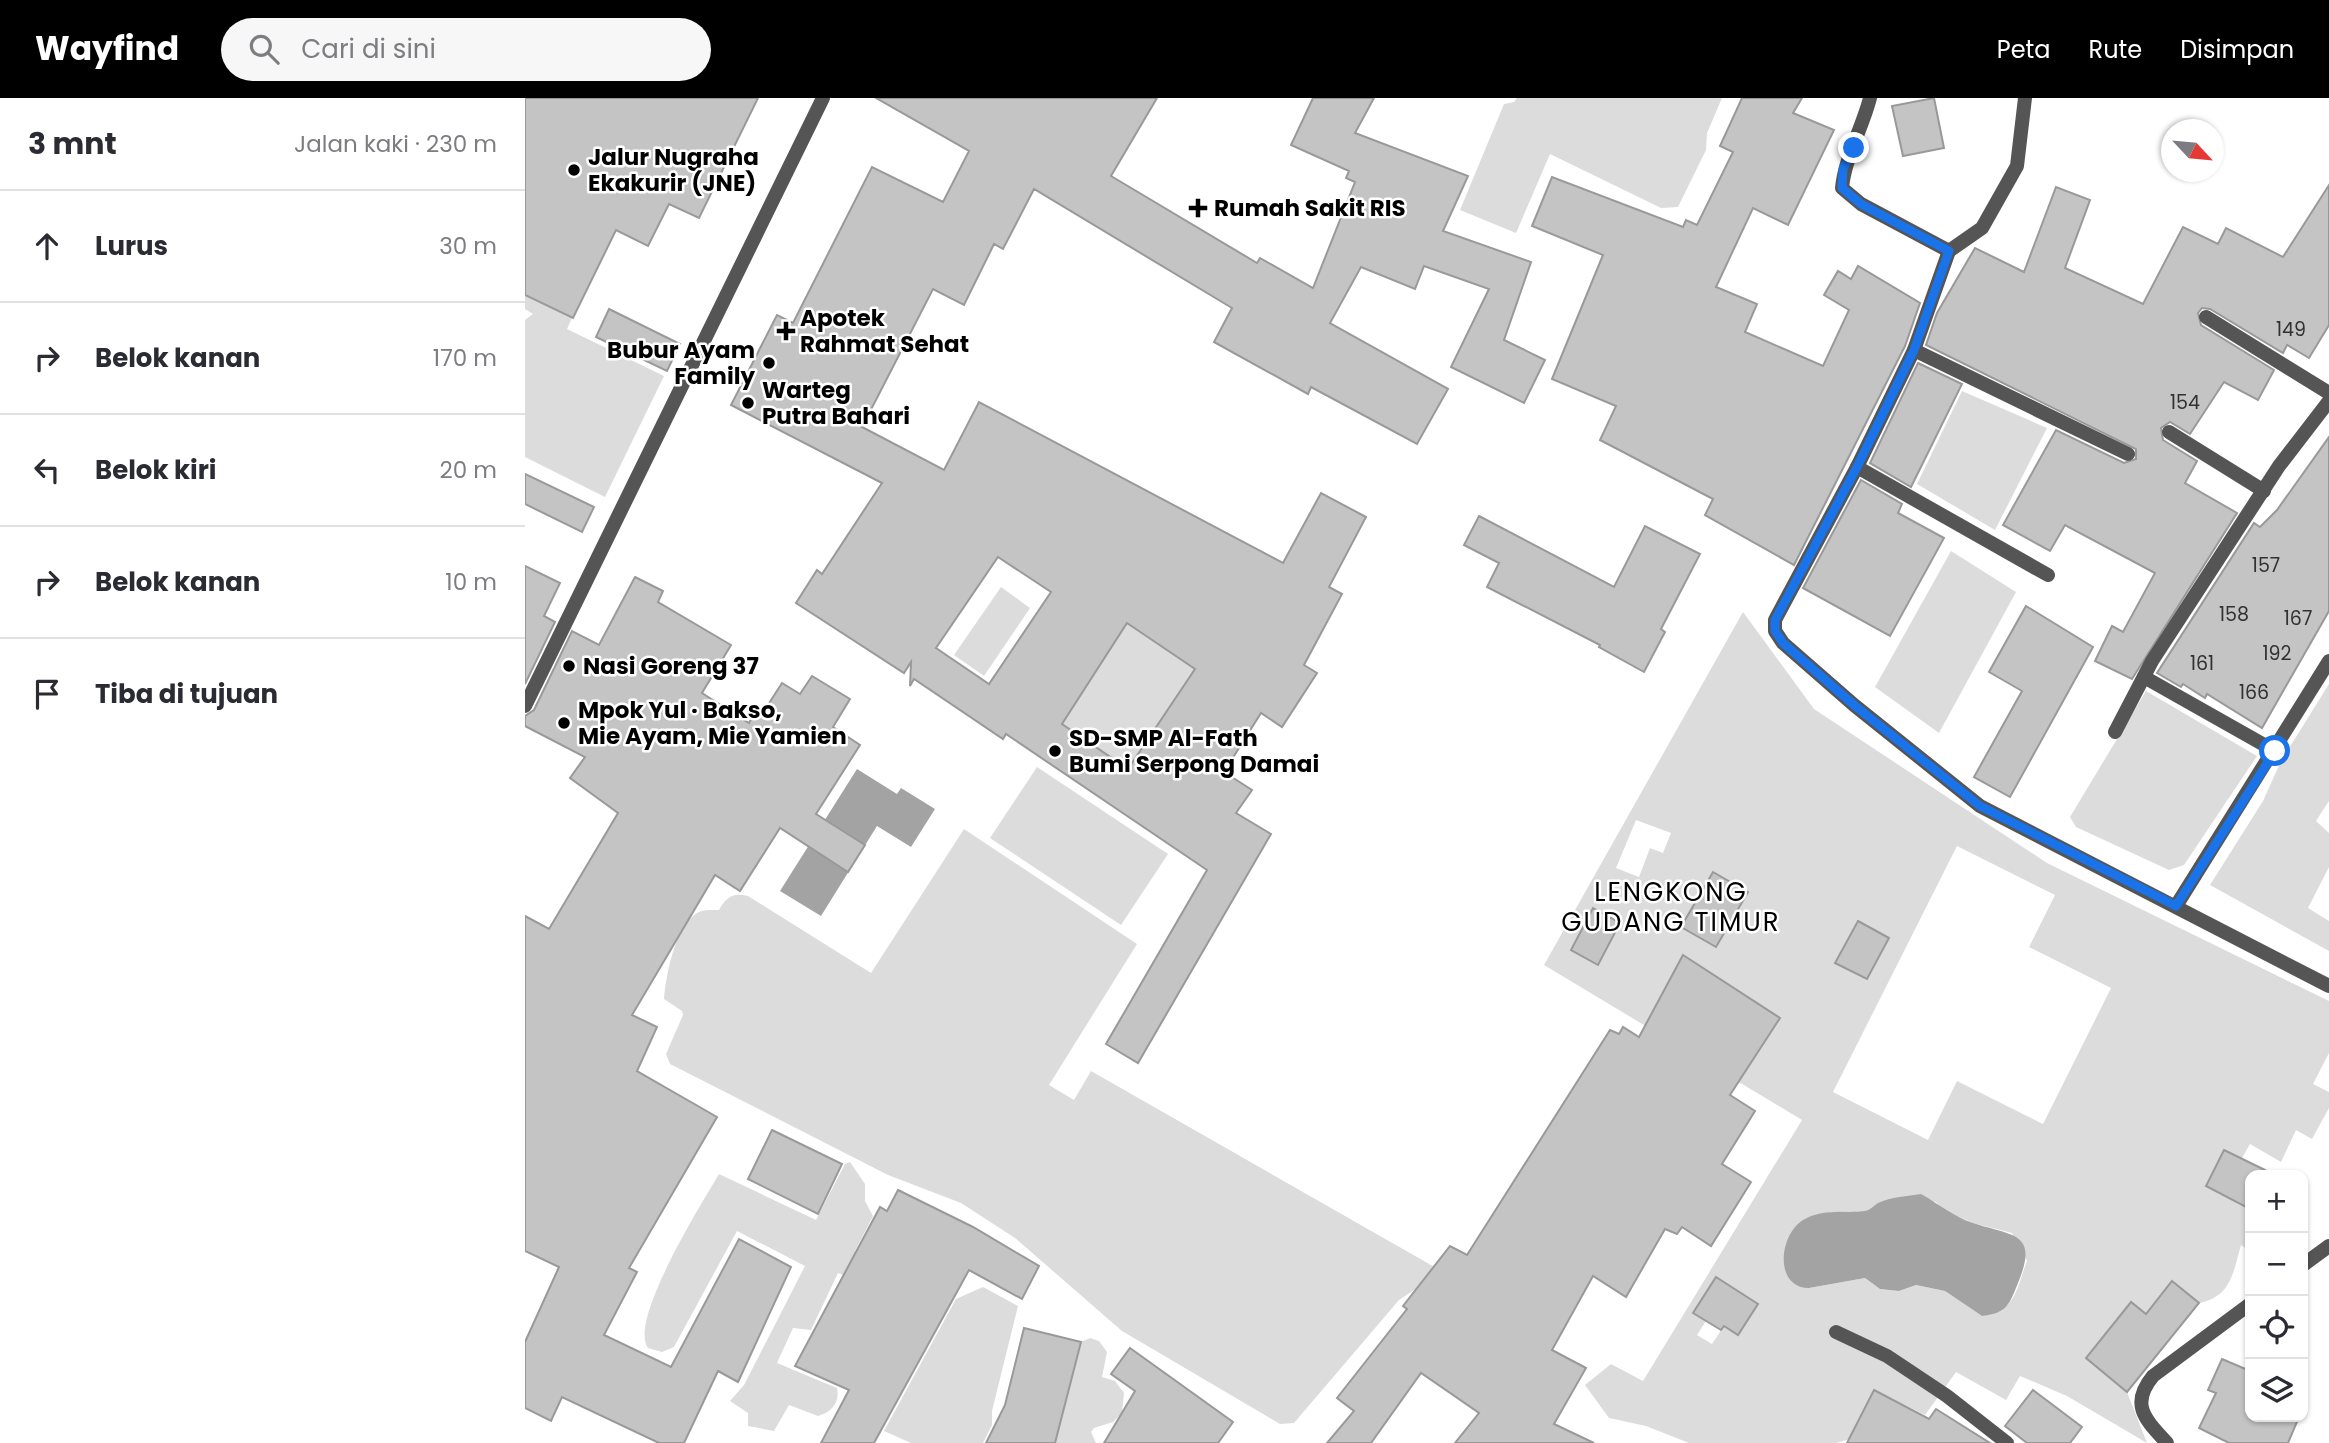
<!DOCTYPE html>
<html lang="id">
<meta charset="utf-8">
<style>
:root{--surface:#fff;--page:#f7f7f7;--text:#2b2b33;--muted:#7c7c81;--line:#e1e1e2;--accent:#000}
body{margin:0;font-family:Poppins,sans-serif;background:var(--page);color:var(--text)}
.controls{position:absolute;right:21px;bottom:21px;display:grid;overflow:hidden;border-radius:14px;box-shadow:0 2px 5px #0004}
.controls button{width:63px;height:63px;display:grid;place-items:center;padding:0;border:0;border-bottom:2px solid var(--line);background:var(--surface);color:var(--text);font:35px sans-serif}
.compass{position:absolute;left:1636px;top:21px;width:63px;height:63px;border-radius:50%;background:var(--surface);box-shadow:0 2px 5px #0004;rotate:116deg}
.stop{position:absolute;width:21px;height:21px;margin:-16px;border:5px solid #1a73e8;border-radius:50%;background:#fff}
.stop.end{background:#1a73e8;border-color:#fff;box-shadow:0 2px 7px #0008}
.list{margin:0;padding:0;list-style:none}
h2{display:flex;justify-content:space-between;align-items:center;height:91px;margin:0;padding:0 28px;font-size:30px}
h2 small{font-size:23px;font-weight:400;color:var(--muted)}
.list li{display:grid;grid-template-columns:46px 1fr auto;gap:21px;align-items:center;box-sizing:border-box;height:112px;padding:0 28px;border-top:2px solid var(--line)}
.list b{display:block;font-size:26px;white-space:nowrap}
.list em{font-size:23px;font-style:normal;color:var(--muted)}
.icon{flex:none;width:38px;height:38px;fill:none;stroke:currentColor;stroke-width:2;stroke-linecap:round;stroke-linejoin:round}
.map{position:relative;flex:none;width:1804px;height:1345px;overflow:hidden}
header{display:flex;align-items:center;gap:42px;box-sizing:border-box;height:98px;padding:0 35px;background:var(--accent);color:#fff}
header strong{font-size:33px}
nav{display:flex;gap:38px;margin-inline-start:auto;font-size:24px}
.search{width:490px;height:63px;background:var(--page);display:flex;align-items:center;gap:18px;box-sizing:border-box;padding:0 24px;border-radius:38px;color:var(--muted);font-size:26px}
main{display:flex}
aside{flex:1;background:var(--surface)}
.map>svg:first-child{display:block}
</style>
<header>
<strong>Wayfind</strong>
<div class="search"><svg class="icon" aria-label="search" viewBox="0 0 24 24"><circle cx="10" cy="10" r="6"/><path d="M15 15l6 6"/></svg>Cari di sini</div>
<nav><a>Peta</a><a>Rute</a><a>Disimpan</a></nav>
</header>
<main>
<aside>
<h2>3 mnt<small>Jalan kaki · 230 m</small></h2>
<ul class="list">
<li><svg class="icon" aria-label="ahead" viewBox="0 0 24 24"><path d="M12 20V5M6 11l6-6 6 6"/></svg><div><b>Lurus</b></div><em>30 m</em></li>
<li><svg class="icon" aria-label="right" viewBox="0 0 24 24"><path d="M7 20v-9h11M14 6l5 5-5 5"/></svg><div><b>Belok kanan</b></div><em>170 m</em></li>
<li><svg class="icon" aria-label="left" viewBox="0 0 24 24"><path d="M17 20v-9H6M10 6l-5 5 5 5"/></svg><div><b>Belok kiri</b></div><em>20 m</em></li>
<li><svg class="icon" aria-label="right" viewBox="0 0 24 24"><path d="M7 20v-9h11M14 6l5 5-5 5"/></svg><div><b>Belok kanan</b></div><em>10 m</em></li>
<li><svg class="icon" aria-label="arrive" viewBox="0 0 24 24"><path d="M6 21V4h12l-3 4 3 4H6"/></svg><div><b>Tiba di tujuan</b></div></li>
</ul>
</aside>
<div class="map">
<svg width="1804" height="1345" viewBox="0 0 1804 1345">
<rect width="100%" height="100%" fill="#fff"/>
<!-- green -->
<g fill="#dcdcdc" fill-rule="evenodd">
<path d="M992,0H1197L1182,35L1181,52L1153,109L1136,110L1025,56L991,135L935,112L979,6L989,4Z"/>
<path d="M0,197L47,220L42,231L139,278L80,399L0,359V222L8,216L0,211Z"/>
<path d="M1437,293L1522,330L1470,432L1392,386Z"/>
<path d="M1426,453L1491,494L1414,635L1350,589Z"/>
<path d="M476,489L505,510L459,578L429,557Z"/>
<path d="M1218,514L1289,611L1522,765L1804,903V955L1788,986L1804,994V1010L1787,1041L1771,1032L1756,1064L1725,1046L1717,1060L1699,1052L1681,1088L1725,1111V1153L1716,1147C1708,1175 1706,1199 1674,1205L1647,1183L1621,1216L1605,1204L1561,1260L1602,1294L1622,1345L1542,1298L1495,1278L1481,1302L1431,1274L1400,1317L1349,1292L1325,1341L1311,1345H1164L1121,1328L1084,1320L1060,1287L1086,1266L1118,1283L1277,1022L1019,867ZM1111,722L1146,735L1138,755L1125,750L1114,779L1091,770ZM1432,748L1530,797L1504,849L1586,890L1518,1026L1432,983L1403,1042L1308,994ZM1188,774L1222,794L1191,849L1156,829ZM1068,811L1081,831L1089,816L1097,820L1072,867L1046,852ZM1333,824L1364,840L1342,881L1311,865ZM1215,894L1255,920L1218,977ZM1376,1099L1411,1104L1420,1113L1448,1125L1487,1135L1502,1163C1491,1192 1491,1213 1457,1218L1420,1193L1391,1187L1374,1193L1355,1191L1340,1180L1284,1190L1305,1114L1344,1113L1354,1105ZM1191,1179L1233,1206L1213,1237L1199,1228L1187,1246L1172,1237L1181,1223L1168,1215Z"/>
<path d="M602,525L670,570L603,671L536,625Z"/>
<path d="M1804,586V703L1791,723L1804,735V769L1783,810L1804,823V853L1685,787L1738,703L1756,663Z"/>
<path d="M1621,593L1732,658L1659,767L1644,772L1551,729L1545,719Z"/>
<path d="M512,669L643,756L596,827L465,740Z"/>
<path d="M439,731L612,846L524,987L549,1002L566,973L927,1179L889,1192L874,1202L769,1325L755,1326L597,1233L490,1140L436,1105L363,1077L145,966L141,956L158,917L157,913L139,901C141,877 150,829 172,815C178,811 187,812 194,812C201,799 208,794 223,798L346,875Z"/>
<path d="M325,1064L340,1086V1103L348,1118L330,1153L335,1156L323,1179L313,1175L286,1232L268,1230L252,1265L312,1290C315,1304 307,1314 293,1318L264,1307L249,1333L223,1328V1315L205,1303L219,1287L280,1168L212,1133L149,1249L137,1254L123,1250C103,1223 177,1105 194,1076L291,1122L320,1066Z"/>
<path d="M458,1189L493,1208L467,1313V1327L458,1345H386L359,1333L431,1201Z"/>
<path d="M565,1240L574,1243L582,1254L577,1279L590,1283L599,1295L597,1315L588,1324L569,1330L566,1334L571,1345H517L556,1244Z"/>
</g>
<!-- water -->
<g fill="#a3a3a3">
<path d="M332,671L372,696L376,690L410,711L386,749L352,728L296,818L255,793Z"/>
<path d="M1396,1096C1414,1106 1429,1119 1448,1125C1491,1139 1515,1134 1491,1190C1483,1210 1479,1215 1457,1218L1420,1193L1391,1187L1374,1193L1355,1191L1340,1180L1284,1190C1248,1190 1254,1134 1280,1121C1298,1111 1320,1115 1340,1113C1346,1112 1348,1108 1353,1105C1366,1099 1383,1098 1396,1096Z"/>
</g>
<!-- building -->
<g fill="#c4c4c4" stroke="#999" stroke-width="2" fill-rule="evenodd">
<path d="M0,0H233L174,120L144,106L123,148L91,132L48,220L0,197Z"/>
<path d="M351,0H632L586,78L732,165L735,160L788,190L830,84L821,80L824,73L766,47L788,0H849L830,35L943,78L918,133L1006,164L979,242L1020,262L999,305L926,269L964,191L899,168L890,191L836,169L805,225L923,291L892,346L786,289L783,296L689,244L707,210L509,91L478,151L469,146L439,207L408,191L337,329L419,372L454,304L758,465L796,395L841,419L804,489L817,496L779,567L792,575L757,629L736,615L699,674L727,692L711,715L746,736L613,965L581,946L682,772L481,636L478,641L389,581L385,588L386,564L379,575L271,505L292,472L297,476L357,385L206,307L252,217L268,225L347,69L418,104L444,53ZM473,459L526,494L464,586L411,550ZM602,525L670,571L603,671L537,626Z"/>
<path d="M1217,0H1277L1268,15L1309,32L1263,127L1228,110L1191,189L1232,206L1220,234L1298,268L1324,212L1299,197L1313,173L1326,181L1333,168L1395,205L1380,248L1269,467L1180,417L1188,401L1075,342L1091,308L1027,281L1078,157L1007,128L1027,79L1158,129L1161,122L1172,127L1208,54L1195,48Z"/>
<path d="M1409,0L1419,50L1378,58L1367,8Z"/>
<path d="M1804,87V227L1784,260L1762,247L1758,255L1685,211L1677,210L1673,215L1676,227L1749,272L1733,302L1699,284L1665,336L1645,324L1636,330L1638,342L1672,363L1660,385L1712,415L1607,581L1570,563L1587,528L1598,534L1630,475L1540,427L1525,453L1478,427L1531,332L1599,365L1611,361V351L1401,247L1412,215L1450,150L1499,174L1531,89L1565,102L1540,170L1618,206L1658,129L1693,146L1701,130L1758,159Z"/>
<path d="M84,211L155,246L142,273L71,239Z"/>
<path d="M1393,265L1437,286L1386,389L1345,365Z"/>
<path d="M1804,339V513L1737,630L1682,596L1680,600L1658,586L1656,589L1632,575L1729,425L1735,429L1752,412Z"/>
<path d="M0,376L69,409L57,434L0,406Z"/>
<path d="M1336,382L1377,406L1373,415L1419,440L1365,538L1278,490Z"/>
<path d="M954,418L1089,489L1120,428L1175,456L1136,531L1140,534L1119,574L1074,549L1075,547L962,489L974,465L939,447Z"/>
<path d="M0,468L35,485L19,518L30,524L0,586Z"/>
<path d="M110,479L138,493L133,504L206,547L177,595L224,625L231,612L237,616L257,585L275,596L287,578L325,601L308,629L335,647L291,716L340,747L323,774L255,730L215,793L190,777L107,917L132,929L112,973L192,1019L104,1170L112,1174L79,1237L146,1269L214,1141L266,1169L213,1284L193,1273L159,1345H134L37,1299L26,1323L0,1310V1244L34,1169L0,1153V818L24,831L93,715L45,680L60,659L0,628V618L9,612L47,533L74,547Z"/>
<path d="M1501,508L1568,549L1485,699L1449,679L1497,593L1464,574Z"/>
<path d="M1188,774L1223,794L1191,849L1156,829Z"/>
<path d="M1068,810L1095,825L1073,867L1046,852Z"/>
<path d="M1333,823L1364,840L1342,881L1310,865Z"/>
<path d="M1158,857L1255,920L1205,997L1230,1013L1197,1066L1226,1084L1186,1148L1157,1129L1152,1136L1140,1131L1101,1199L1068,1178L1027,1252L1061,1270L1029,1326L1069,1345H930L954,1315L896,1275L846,1345H802L829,1313L812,1300L882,1211L878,1208L925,1148L942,1157L1085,932L1094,936L1098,929L1114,939Z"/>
<path d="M247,1032L317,1066L293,1116L223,1081Z"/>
<path d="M1699,1052L1740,1072L1737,1077H1725V1101L1721,1109L1681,1088Z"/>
<path d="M373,1092L448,1129L514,1168L497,1201L444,1172L349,1345H296L324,1292L270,1268L355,1109L362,1113Z"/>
<path d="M1191,1179L1233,1206L1213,1237L1199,1228L1196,1232L1168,1215Z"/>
<path d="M1647,1183L1674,1205L1602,1294L1561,1260L1606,1204L1621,1216Z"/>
<path d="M499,1230L556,1244L530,1345H461L480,1307Z"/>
<path d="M605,1250L708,1324L693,1345H579L610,1293L586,1276Z"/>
<path d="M1697,1261L1725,1273V1319H1774L1763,1345H1704L1674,1330L1691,1295L1683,1292Z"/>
<path d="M1349,1292L1404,1321L1411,1311L1465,1345H1322Z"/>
<path d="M1508,1292L1557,1329L1545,1345H1502L1480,1328Z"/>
</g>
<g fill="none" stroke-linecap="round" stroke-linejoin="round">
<!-- minor -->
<g stroke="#555" stroke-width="14">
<path d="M1345,0C1337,31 1320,59 1317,90L1336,106L1424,153L1457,130L1492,68L1500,0"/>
<path d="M1424,153L1389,252L1332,369L1250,522V533L1258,545L1329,607L1455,708L1804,888"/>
<path d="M1681,219L1804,295"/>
<path d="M1389,252L1603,356"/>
<path d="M1644,334L1739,393"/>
<path d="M1332,369L1523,477"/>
<path d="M1619,579L1750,653"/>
<path d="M1590,634L1627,563L1754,368L1804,303"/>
<path d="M1651,808L1804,563"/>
<path d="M1778,1167L1804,1148"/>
<path d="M1311,1234L1362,1258L1422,1298L1482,1345"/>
<path d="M1642,1345C1621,1322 1604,1307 1628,1278L1725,1206"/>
</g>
<!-- tertiary -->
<path stroke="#555" stroke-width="14" d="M0,608L298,0"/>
</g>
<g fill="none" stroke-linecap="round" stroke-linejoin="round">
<!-- route -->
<path stroke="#1a73e8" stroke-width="9" d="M1329,50L1318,71L1317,90L1336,106L1424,153L1389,252L1332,369L1250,522V533L1258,545L1329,607L1455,708L1651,808L1750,653"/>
</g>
<!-- markers -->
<g fill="#000" stroke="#fff" stroke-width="2.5">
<circle cx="49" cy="72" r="7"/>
<path d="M669.5 99.5h7v7h7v7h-7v7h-7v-7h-7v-7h7z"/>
<path d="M257.5 222.5h7v7h7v7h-7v7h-7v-7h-7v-7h7z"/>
<circle cx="244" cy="265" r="7"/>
<circle cx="223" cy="305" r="7"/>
<circle cx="44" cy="568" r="7"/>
<circle cx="39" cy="625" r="7"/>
<circle cx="530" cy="653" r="7"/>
</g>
<g text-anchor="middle" stroke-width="5" stroke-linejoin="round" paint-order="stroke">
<!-- number labels -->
<g font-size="19" fill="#313131">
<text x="1766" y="238">149</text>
<text x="1660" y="311">154</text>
<text x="1741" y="474">157</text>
<text x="1709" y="523">158</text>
<text x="1773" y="527">167</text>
<text x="1752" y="562">192</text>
<text x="1677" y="572">161</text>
<text x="1729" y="601">166</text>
</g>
<!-- poi labels -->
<g font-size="23" font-weight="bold" fill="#000" stroke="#fff" text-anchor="start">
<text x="63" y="67">Jalur Nugraha<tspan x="63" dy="26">Ekakurir (JNE)</tspan></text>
<text x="689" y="118">Rumah Sakit RIS</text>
<text x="275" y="228">Apotek<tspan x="275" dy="26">Rahmat Sehat</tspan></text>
<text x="230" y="260" text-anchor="end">Bubur Ayam<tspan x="230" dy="26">Family</tspan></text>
<text x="237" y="300">Warteg<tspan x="237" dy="26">Putra Bahari</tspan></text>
<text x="58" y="576">Nasi Goreng 37</text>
<text x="53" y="620">Mpok Yul · Bakso,<tspan x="53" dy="26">Mie Ayam, Mie Yamien</tspan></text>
<text x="544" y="648">SD-SMP Al-Fath<tspan x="544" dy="26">Bumi Serpong Damai</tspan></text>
</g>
<!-- quarter labels -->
<g font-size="26" letter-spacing="2" fill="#000" stroke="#fff">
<text x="1146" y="803">LENGKONG<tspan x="1146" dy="30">GUDANG TIMUR</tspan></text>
</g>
</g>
</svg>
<div class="controls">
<button>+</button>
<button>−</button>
<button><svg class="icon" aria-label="locate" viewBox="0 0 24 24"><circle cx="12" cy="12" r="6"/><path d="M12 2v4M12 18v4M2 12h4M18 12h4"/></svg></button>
<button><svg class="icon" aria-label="layers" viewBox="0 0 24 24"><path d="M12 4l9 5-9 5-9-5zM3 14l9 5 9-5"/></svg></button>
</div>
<svg class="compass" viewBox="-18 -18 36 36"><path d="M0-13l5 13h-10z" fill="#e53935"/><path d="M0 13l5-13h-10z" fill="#7c7c81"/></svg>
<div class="stop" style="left:1750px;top:653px"></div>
<div class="stop end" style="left:1329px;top:50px"></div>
</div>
</main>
